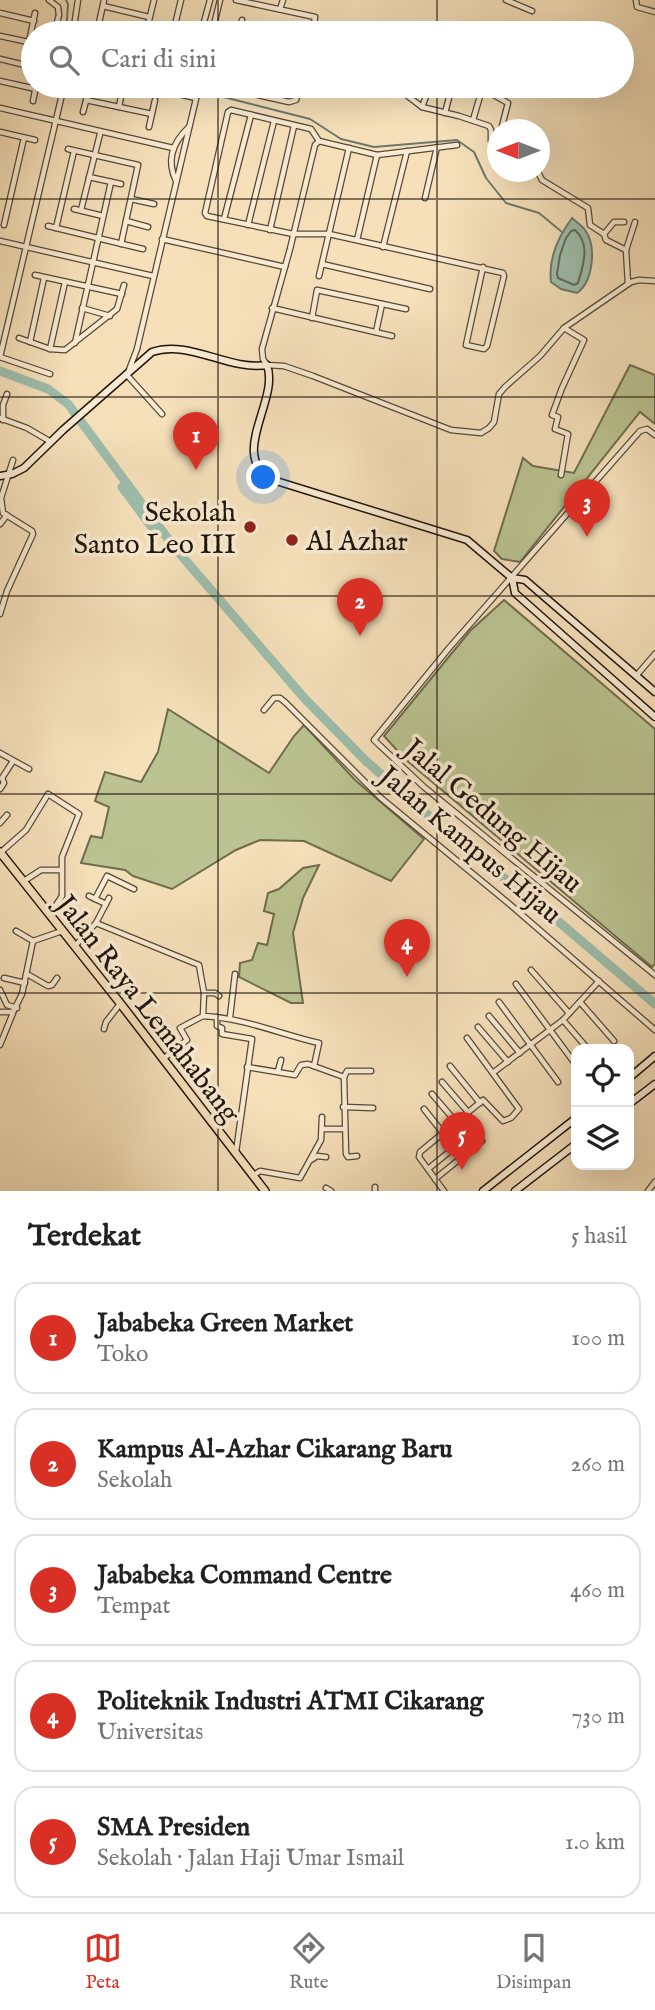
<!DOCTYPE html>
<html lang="id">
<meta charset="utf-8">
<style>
:root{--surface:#fff;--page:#f6f6f6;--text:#222;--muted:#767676;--line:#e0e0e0;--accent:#d93025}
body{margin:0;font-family:"IM FELL English",serif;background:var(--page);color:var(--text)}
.controls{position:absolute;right:21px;bottom:21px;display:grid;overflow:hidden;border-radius:14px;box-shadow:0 7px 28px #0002}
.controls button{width:63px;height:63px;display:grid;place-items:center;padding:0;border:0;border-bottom:2px solid var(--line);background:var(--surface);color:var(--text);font:35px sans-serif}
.compass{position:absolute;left:487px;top:119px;width:63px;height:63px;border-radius:50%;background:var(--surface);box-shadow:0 7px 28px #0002;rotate:270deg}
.you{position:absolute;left:264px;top:478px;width:24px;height:24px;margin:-18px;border:5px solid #fff;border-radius:50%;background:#1a73e8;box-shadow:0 0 0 10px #1a73e833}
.badge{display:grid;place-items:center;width:46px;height:46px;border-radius:50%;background:var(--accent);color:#fff;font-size:23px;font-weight:700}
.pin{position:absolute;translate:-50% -58px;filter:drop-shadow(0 2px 4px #0008)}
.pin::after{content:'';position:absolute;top:37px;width:24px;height:21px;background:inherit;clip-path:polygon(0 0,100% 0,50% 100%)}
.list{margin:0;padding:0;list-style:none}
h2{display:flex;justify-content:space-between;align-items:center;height:91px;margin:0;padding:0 28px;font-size:30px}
h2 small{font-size:23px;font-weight:400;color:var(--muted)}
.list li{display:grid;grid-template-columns:46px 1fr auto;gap:21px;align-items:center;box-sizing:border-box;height:112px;margin:0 14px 14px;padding:0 14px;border:2px solid var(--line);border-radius:21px}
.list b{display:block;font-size:26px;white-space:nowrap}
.list p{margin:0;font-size:23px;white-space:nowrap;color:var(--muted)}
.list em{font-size:23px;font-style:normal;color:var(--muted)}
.icon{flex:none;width:38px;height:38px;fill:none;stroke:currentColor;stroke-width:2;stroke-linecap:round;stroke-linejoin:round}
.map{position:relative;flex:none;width:655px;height:1191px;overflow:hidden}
.search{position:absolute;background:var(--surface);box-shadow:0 7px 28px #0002;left:21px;right:21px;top:21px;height:77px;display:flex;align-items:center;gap:18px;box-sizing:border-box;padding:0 24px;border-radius:38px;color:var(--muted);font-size:26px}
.sheet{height:721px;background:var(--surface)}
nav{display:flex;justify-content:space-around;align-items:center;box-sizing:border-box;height:98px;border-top:2px solid var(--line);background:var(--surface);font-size:19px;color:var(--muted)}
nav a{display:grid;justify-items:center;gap:4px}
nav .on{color:var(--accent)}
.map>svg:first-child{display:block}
</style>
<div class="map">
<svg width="655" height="1191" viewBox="0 0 655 1191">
<rect width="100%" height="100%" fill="#f5e0ba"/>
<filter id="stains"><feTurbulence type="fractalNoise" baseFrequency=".00286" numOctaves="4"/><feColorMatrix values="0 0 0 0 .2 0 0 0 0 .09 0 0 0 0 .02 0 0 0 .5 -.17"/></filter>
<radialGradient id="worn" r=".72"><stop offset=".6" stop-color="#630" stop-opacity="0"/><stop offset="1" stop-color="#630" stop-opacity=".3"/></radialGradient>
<!-- green -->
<g fill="#bac391" stroke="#6e6c4e" stroke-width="2">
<path d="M630,365L655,375V424L640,412L520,562L502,559L494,551L523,458L533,466L574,473Z"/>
<path d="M504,600L655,729V964L652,967L405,759L384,736L470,631Z"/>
<path d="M168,709L269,773L294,736L304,725L355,780L424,839L391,881L304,841L260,840L236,850L172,889L133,876L125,870L81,863L91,836L102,838L109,807L95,801L105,772L141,782L158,752Z"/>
<path d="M319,865L303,898L293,933L303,1003H291L239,977L240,963L252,960L258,943L267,945L274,914L264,911L268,893L279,889L303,868Z"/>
</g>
<!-- water -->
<path fill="#9dbdac" stroke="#6b796c" stroke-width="2" d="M572,218C576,222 582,225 585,230C597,246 593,282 577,293L561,289L551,282C548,258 558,237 572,218Z"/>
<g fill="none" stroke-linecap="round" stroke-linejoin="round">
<!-- shore -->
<path stroke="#5f685c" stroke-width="2" d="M575,230C591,244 583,266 578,283L574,285L558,278L557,274L560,255L566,238L571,231Z"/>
<!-- stream -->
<g stroke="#6b796c" stroke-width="2">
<path d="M66,0L68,4L66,33"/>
<path d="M180,86L310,119L341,139L374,147L457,140L474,152L486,178L506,203L539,213L562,232"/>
</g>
<!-- river -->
<g stroke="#9dbdac" stroke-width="9">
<path d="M0,371L48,389L68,404L174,547L305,699L366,761L481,861L531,898L655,1004"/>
<path d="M122,487L151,526"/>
</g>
<!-- street casing -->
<g stroke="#564738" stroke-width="7">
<g id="street">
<path d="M49,0L58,7L59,15L54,33"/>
<path d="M236,0L315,17L313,33"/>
<path d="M506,0L532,11"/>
<path d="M636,0L637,7L655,12"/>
<path d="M103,6L149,17"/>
<path d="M280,9L283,0"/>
<path d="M0,13L34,21"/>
<path d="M330,27L347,33"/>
<path d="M240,29L263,33"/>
<path d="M87,30L104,33"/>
<path d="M97,32L104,0"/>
<path d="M73,33L78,0"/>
<path d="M146,33L154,0"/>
<path d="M173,33L181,0"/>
<path d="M201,33L210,0"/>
<path d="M212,33L220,0"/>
<path d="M239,33L242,20"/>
<path d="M0,36L33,43"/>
<path d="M29,42L35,13"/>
<path d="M0,59L33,67"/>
<path d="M0,81L36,89"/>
<path d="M143,86L196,98"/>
<path d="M217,86L289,102L296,100L300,86"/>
<path d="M315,86L377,93L405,94L422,107L459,116L489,126L491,130V141L498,145"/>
<path d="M481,90L492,94L508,103L501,130"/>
<path d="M384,94L385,86"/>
<path d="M86,100L152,114"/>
<path d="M33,101L36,86"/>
<path d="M119,107L123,86"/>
<path d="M422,107L430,86"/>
<path d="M0,108L173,148"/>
<path d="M83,112L90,86"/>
<path d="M445,113L452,86"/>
<path d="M473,120L483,86"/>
<path d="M149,127L155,100"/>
<path d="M0,132L35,140"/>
<path d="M319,141L315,145L290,249L262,349L263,359L267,365L284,366L313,376L451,430L481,433L489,428L494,422L499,394L505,387L540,356L564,328L631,282L639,280L655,281"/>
<path d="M457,145L377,155L319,141L311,129L231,110L228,112L205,213L207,216L293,234H329L503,273L504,276L487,346L484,349L466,345L483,267"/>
<path d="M68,149L138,165L121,244"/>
<path d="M538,172L542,180L588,208L590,225L604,234L606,240L626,250L628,284"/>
<path d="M89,177L121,184"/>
<path d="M176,181C166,160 173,142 189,127"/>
<path d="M425,198L437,147"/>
<path d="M131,199L154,204"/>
<path d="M74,209L103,216"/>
<path d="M81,210L100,134"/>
<path d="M224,219L251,115"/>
<path d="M126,221L148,227"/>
<path d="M4,225L24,138"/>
<path d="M248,225L274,121"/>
<path d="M48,226L143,249"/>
<path d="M56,228L74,151"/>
<path d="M270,230L294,126"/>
<path d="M604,234L614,222H624"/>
<path d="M162,239L285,267"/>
<path d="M357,240L377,155"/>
<path d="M0,241L153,276"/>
<path d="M383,247L407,151"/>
<path d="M626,250L635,222"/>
<path d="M322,264L430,289"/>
<path d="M35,275L122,294"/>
<path d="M319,276L349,148"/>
<path d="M82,308L110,316"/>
<path d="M272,308L392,336"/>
<path d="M312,318L317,290L406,309"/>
<path d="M376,332L382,304"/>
<path d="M19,338L50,349L65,350L117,309L124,285"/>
<path d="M30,342L44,278"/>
<path d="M75,343L111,182"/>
<path d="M50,349L65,282"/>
<path d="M0,357L64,86"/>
<path d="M0,357L50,374"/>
<path d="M129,370L137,349L199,86"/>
<path d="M126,374L162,414"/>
<path d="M0,418L27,428L51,442"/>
<path d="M3,420V405L7,394"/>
<path d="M655,435L647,429L640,431L449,648L374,740L424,787L655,975"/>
<path d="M561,475L568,434L555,429L558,417L552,415L562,388L584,340L564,328"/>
<path d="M0,524L7,515"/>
<path d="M0,614L7,591L33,534L32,531L3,513L1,498L13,460"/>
<path d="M636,676L655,654"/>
<path d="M264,710L274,698H280L286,703L381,798L507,902L655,1030"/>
<path d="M0,753L29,769"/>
<path d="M0,789L4,783L2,778L13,761"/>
<path d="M0,823L7,815"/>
<path d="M0,853L26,830L48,794L79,814L62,857V896L50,914"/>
<path d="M24,881L41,870H61"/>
<path d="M89,896L106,904"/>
<path d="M95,899L107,876L134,889"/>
<path d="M96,923L199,965L204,993L203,1016C244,1018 280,1034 319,1043L314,1066"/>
<path d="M16,931L33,941"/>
<path d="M75,946L96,923L109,898"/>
<path d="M531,970L569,1013"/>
<path d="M27,974L48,986L52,985L57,978"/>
<path d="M4,978L25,983"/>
<path d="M516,984L576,1065"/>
<path d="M0,990L7,1005L17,1008"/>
<path d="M204,993H215L219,996"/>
<path d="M499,1002L558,1082"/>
<path d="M580,1002L614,1041"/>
<path d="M0,1012H13L22,994L33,941L62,931"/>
<path d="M489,1016L520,1053"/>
<path d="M217,1017V1026L222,1028V1034L252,1039L236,1152"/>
<path d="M230,1017L235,974"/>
<path d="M563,1020L588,1049"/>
<path d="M478,1027L508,1062"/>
<path d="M104,1029L106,1022L120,1004"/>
<path d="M0,1045L13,1013"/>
<path d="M163,1059L187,1040L180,1028L203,1016"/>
<path d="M450,1066L480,1103"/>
<path d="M247,1067L295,1075L301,1065L308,1064L344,1077"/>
<path d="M278,1071L281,1060"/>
<path d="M494,1072L563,1020L599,981"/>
<path d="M442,1082L468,1112"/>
<path d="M432,1094L456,1122"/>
<path d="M343,1107L373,1108"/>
<path d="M424,1109L443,1133"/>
<path d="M322,1129H344"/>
<path d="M357,1156L348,1157L346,1154L344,1077L347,1071H371"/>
<path d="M311,1160L317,1156L326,1157"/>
<path d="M428,1169L476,1130"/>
<path d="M254,1175L260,1171L300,1178L321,1140L322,1117"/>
<path d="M435,1179L482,1141"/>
<path d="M326,1188L331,1191"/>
<path d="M375,1191V1187"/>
<path d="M444,1191L419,1157L420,1152L483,1100L503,1121L511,1118L519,1109L467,1038"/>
<path d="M648,1191L655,1182"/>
</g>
</g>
<!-- secondary casing -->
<g stroke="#21140c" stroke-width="9">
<g id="secondary">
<path d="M0,476L12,474L24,468L63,430L152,352C189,339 228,371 267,365C280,401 227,456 273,480L467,540L512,578L515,593L655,717"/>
<path d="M512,578L525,580L655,692"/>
<path d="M629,1078L655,1056"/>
<path d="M629,1104L655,1084"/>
<path d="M483,1191L576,1118"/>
<path d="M515,1191L576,1144"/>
</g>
</g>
<!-- primary casing -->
<g stroke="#21140c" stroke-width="10">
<path id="primary" d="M0,852L120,1003L265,1191"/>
</g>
<!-- street -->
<use href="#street" stroke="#f8ebd2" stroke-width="4.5"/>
<!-- secondary -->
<use href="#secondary" stroke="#f8ebd2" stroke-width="6"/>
<!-- primary -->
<use href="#primary" stroke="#f5e0ba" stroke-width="7"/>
</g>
<!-- grid -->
<path fill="none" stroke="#21140c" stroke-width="2" stroke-opacity="0.55" d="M218,0V33M437,0V33M218,86V1191M437,86V1191M0,199H655M0,397H655M0,596H655M0,794H655M0,993H655"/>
<!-- markers -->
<g fill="#8f2418" stroke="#f8ebd2" stroke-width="2.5">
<circle cx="250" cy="527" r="7"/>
<circle cx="292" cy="540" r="7"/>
</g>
<g text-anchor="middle" stroke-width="7" stroke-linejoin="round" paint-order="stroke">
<!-- poi labels -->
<g font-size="28" fill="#21140c" stroke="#f8ebd2" text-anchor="end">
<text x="236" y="521">Sekolah<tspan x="236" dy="32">Santo Leo III</tspan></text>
<text x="306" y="550" text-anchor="start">Al Azhar</text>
</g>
<!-- street labels -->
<g font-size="28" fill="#21140c" stroke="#f8ebd2">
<text transform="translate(494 815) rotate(40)" y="10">Jalal Gedung Hijau</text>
<text transform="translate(471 844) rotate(40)" y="10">Jalan Kampus Hijau</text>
<text transform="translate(149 1008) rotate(52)" y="10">Jalan Raya Lemahabang</text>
</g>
</g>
<rect width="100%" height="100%" filter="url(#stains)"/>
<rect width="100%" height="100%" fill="url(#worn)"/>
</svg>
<div class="controls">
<button><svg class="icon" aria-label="locate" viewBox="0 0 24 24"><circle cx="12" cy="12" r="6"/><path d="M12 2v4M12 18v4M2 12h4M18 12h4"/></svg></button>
<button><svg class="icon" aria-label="layers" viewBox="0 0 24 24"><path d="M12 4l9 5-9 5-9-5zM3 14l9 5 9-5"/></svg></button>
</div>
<svg class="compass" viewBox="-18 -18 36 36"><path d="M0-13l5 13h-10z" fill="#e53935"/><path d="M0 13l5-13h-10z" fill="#767676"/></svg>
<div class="you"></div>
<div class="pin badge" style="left:196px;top:470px">1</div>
<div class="pin badge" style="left:360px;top:636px">2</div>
<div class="pin badge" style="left:587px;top:537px">3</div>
<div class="pin badge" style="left:407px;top:977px">4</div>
<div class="pin badge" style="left:462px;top:1170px">5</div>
<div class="search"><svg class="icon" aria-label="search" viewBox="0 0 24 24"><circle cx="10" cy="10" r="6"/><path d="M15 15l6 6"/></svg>Cari di sini</div>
</div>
<section class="sheet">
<h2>Terdekat<small>5 hasil</small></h2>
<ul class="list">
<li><span class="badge">1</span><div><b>Jababeka Green Market</b><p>Toko</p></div><em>100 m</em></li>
<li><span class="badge">2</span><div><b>Kampus Al-Azhar Cikarang Baru</b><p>Sekolah</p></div><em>260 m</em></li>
<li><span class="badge">3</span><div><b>Jababeka Command Centre</b><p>Tempat</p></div><em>460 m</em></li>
<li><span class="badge">4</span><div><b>Politeknik Industri ATMI Cikarang</b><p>Universitas</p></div><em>730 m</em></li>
<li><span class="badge">5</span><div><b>SMA Presiden</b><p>Sekolah · Jalan Haji Umar Ismail</p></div><em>1.0 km</em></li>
</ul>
</section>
<nav>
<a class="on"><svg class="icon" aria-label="map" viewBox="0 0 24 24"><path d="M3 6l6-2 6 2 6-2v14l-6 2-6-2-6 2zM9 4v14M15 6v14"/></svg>Peta</a>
<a><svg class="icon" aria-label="directions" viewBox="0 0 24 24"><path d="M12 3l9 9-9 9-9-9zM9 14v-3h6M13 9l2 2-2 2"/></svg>Rute</a>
<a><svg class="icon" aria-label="saved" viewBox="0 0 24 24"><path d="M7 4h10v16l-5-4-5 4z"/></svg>Disimpan</a>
</nav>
